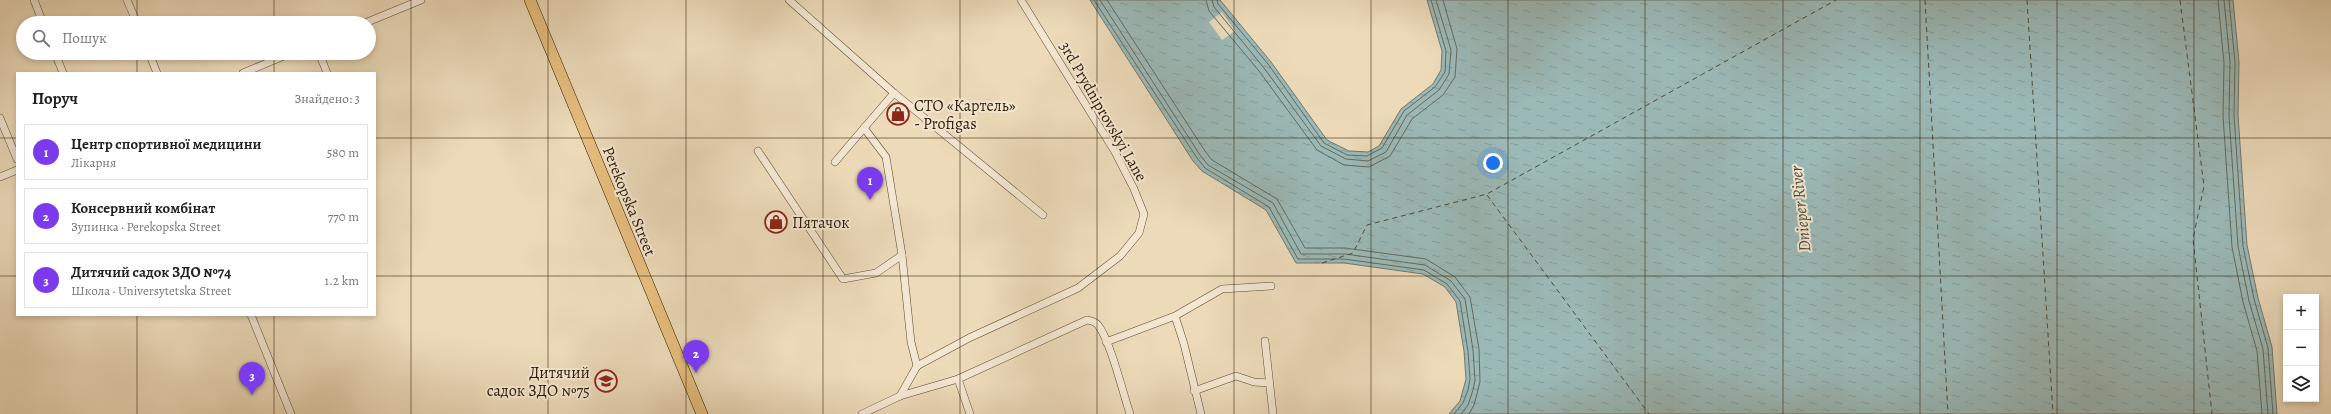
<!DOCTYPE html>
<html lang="uk">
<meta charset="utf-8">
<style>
:root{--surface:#fff;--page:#f2f2f2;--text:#222;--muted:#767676;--line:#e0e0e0;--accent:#7c3aed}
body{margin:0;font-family:Alegreya,serif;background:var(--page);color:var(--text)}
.controls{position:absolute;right:12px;bottom:12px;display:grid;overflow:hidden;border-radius:0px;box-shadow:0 2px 6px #0003}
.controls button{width:36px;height:36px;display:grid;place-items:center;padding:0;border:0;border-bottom:1px solid var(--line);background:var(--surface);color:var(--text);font:20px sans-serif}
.you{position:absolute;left:1493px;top:163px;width:14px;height:14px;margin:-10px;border:3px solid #fff;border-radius:50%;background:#1a73e8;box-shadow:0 0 0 6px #1a73e833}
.badge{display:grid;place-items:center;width:26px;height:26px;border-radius:50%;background:var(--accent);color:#fff;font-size:13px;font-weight:700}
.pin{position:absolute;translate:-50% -33px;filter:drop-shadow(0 1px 2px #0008)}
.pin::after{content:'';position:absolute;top:21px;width:14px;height:12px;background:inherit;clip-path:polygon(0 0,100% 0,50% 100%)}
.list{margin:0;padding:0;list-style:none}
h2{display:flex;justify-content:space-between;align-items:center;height:52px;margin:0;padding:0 16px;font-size:17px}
h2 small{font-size:13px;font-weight:400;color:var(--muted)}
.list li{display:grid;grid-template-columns:26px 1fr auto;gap:12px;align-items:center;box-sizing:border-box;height:56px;margin:0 8px 8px;padding:0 8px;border:1px solid var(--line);border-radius:0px}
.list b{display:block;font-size:15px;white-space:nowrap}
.list p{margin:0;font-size:13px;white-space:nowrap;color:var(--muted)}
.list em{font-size:13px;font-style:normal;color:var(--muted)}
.icon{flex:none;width:22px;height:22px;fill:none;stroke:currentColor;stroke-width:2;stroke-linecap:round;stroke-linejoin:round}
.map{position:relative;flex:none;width:2331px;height:414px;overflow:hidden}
.search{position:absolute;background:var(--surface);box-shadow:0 2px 6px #0003;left:16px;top:16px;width:360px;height:44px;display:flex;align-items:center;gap:10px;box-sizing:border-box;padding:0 14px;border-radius:22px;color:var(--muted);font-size:15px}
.panel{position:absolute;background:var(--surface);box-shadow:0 2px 6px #0003;left:16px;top:72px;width:360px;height:244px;border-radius:0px}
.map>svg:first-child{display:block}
</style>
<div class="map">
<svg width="2331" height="414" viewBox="0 0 2331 414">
<defs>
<pattern id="water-ripples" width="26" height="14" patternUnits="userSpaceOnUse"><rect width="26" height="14" fill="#9bb9b7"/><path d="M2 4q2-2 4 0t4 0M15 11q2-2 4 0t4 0" fill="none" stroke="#869e9c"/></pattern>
</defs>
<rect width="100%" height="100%" fill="#ecdab9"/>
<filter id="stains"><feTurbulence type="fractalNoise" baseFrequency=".005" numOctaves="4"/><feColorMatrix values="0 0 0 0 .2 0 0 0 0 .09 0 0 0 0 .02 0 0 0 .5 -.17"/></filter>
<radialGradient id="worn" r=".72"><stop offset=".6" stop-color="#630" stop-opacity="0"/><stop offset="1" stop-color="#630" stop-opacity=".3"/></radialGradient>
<!-- water -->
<path fill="url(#water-ripples)" stroke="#6f796f" d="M1090,0H1220L1271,62L1327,140L1349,151L1368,152L1379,146L1401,109L1433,84L1441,70L1442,51L1427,0H2233L2239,62L2238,115L2247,245L2258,298L2272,347L2277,414H1449L1460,401L1466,379L1464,351L1456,302L1445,287L1423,274L1344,263H1296L1266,210L1202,171L1193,161Z"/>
<!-- pier -->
<path fill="#ecdab9" d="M1222,12L1235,31L1222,40L1209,22Z"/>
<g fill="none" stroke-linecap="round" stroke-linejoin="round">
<!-- shore -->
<g stroke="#646a5d" stroke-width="1">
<path d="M1094,0L1197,158L1205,168L1269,207L1298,259H1344L1424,270L1447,284L1460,301L1468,351L1470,379L1468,390L1463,403L1454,414"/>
<path d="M1100,0L1200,155L1208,165L1273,203L1301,254H1345L1425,265L1451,281L1465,299L1473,350L1475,380L1473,390L1468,405L1461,414"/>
<path d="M1107,0L1205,151L1212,160L1277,199L1305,248H1345L1426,259L1455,277L1470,297L1479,349L1480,382L1474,405L1469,414"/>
<path d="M1206,0L1209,11L1259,71L1317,150L1344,165L1369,167L1390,156L1412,119L1443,95L1455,77L1457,49L1443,0"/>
<path d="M1212,0L1214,7L1264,68L1321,146L1346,159L1368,161L1386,152L1407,115L1439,90L1449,74L1451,50L1436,0"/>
<path d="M1217,0L1218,4L1268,64L1324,143L1347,155L1367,156L1382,148L1404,111L1435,87L1445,72L1446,51L1431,0"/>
<path d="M2218,0L2224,63L2223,116L2232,247L2243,302L2257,351L2262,414"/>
<path d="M2224,0L2230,62L2229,116L2238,246L2249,301L2263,349L2268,414"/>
<path d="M2229,0L2235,62L2234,116L2243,246L2254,299L2268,348L2273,414"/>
</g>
<!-- ferry -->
<g stroke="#4e4a39" stroke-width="1" stroke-dasharray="5 4" stroke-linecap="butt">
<path d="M1925,0L1948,414"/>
<path d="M2027,0L2053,414"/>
<path d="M2180,0L2204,186L2193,239L2212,414"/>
<path d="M1487,195L1649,414"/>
<path d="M1322,263L1353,253L1367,225L1487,194L1836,0"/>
</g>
<!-- minor casing -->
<g stroke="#5d4a30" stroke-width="8">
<g id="minor">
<path d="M34,0L43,23"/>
<path d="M127,0L137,23"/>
<path d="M789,0L894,93L864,128"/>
<path d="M365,23L421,0"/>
<path d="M55,53L63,73"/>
<path d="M149,53L157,73"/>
<path d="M319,53L327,73"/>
<path d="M243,73L291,53"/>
<path d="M894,93L1043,215"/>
<path d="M0,118L17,159"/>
<path d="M758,151L843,279L876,273L902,255L911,342L917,366"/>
<path d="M835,162L864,128L886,157L902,255"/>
<path d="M0,177L17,170"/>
<path d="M251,315L291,414"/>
<path d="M1175,316L1184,344L1201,414"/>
<path d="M1265,341L1273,414"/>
<path d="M1106,342L1175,316L1222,289L1271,286"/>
<path d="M958,379L970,414"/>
<path d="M1194,391L1236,376L1254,382L1269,383"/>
<path d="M900,396L917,366L969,338L1078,288L1120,256L1139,233L1144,214L1134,189L1115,152L1021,0"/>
<path d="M862,414L900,396L958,379L1087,320C1092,321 1095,321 1098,325C1110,340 1123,393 1130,414"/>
</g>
</g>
<!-- primary casing -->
<g stroke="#2d1a03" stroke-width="12">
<path id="primary" d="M530,0L702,414"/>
</g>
<!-- minor -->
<use href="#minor" stroke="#f3e7d2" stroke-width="7"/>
<!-- primary -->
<use href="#primary" stroke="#e6bd7c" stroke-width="11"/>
</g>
<!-- grid -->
<path fill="none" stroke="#2d1a03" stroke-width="1" stroke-opacity="0.55" d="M137,0V23M274,0V23M411,0V414M548,0V414M686,0V414M823,0V414M960,0V414M1097,0V414M1234,0V414M1371,0V414M1508,0V414M1645,0V414M1783,0V414M1920,0V414M2057,0V414M2194,0V414M137,53V73M274,53V73M0,138H17M375,138H2331M0,276H17M375,276H2331M137,315V414M274,315V414"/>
<!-- icons -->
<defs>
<g id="shop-ring" transform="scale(1.15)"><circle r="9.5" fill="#f3e7d2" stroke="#8f2418" stroke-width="1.5"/><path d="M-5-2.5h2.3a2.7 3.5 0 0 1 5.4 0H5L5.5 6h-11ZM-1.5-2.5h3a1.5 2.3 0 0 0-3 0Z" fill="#8f2418"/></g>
<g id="school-ring" transform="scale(1.15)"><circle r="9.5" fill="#f3e7d2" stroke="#8f2418" stroke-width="1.5"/><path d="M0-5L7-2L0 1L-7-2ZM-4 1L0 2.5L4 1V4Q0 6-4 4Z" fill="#8f2418"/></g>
</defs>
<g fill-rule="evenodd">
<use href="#shop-ring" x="898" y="114"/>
<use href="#shop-ring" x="776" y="222"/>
<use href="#school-ring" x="606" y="381"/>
</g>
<g text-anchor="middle" stroke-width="4" stroke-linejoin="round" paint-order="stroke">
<!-- poi labels -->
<g font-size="16" fill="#2d1a03" stroke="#f3e7d2" text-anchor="start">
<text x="914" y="111">СТО «Картель»<tspan x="914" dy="18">- Profigas</tspan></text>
<text x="792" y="228">Пятачок</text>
<text x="590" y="378" text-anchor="end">Дитячий<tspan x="590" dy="18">садок ЗДО №75</tspan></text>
</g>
<!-- street labels -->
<g font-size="16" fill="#2d1a03" stroke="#f3e7d2">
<text transform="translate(1104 111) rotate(60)" y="6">3rd Prydniprovskyi Lane</text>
<text transform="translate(630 201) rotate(68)" y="6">Perekopska Street</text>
</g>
<!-- water labels -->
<g font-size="17" font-style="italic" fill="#4e4a39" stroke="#f3e7d2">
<text transform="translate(1800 209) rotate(-96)" y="6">Dnieper River</text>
</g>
</g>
<rect width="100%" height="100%" filter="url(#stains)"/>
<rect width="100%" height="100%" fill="url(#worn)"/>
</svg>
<div class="controls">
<button>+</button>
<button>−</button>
<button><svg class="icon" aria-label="layers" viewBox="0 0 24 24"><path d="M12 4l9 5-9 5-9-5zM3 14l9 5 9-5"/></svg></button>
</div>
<div class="you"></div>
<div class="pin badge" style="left:870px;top:200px">1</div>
<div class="pin badge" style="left:696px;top:373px">2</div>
<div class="pin badge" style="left:252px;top:395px">3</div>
<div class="search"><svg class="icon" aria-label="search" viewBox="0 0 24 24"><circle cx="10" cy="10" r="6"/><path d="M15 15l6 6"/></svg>Пошук</div>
<section class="panel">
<h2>Поруч<small>Знайдено: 3</small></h2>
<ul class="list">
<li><span class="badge">1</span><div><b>Центр спортивної медицини</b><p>Лікарня</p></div><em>580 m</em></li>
<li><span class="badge">2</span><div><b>Консервний комбінат</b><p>Зупинка · Perekopska Street</p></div><em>770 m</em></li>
<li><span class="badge">3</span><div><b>Дитячий садок ЗДО №74</b><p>Школа · Universytetska Street</p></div><em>1.2 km</em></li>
</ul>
</section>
</div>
